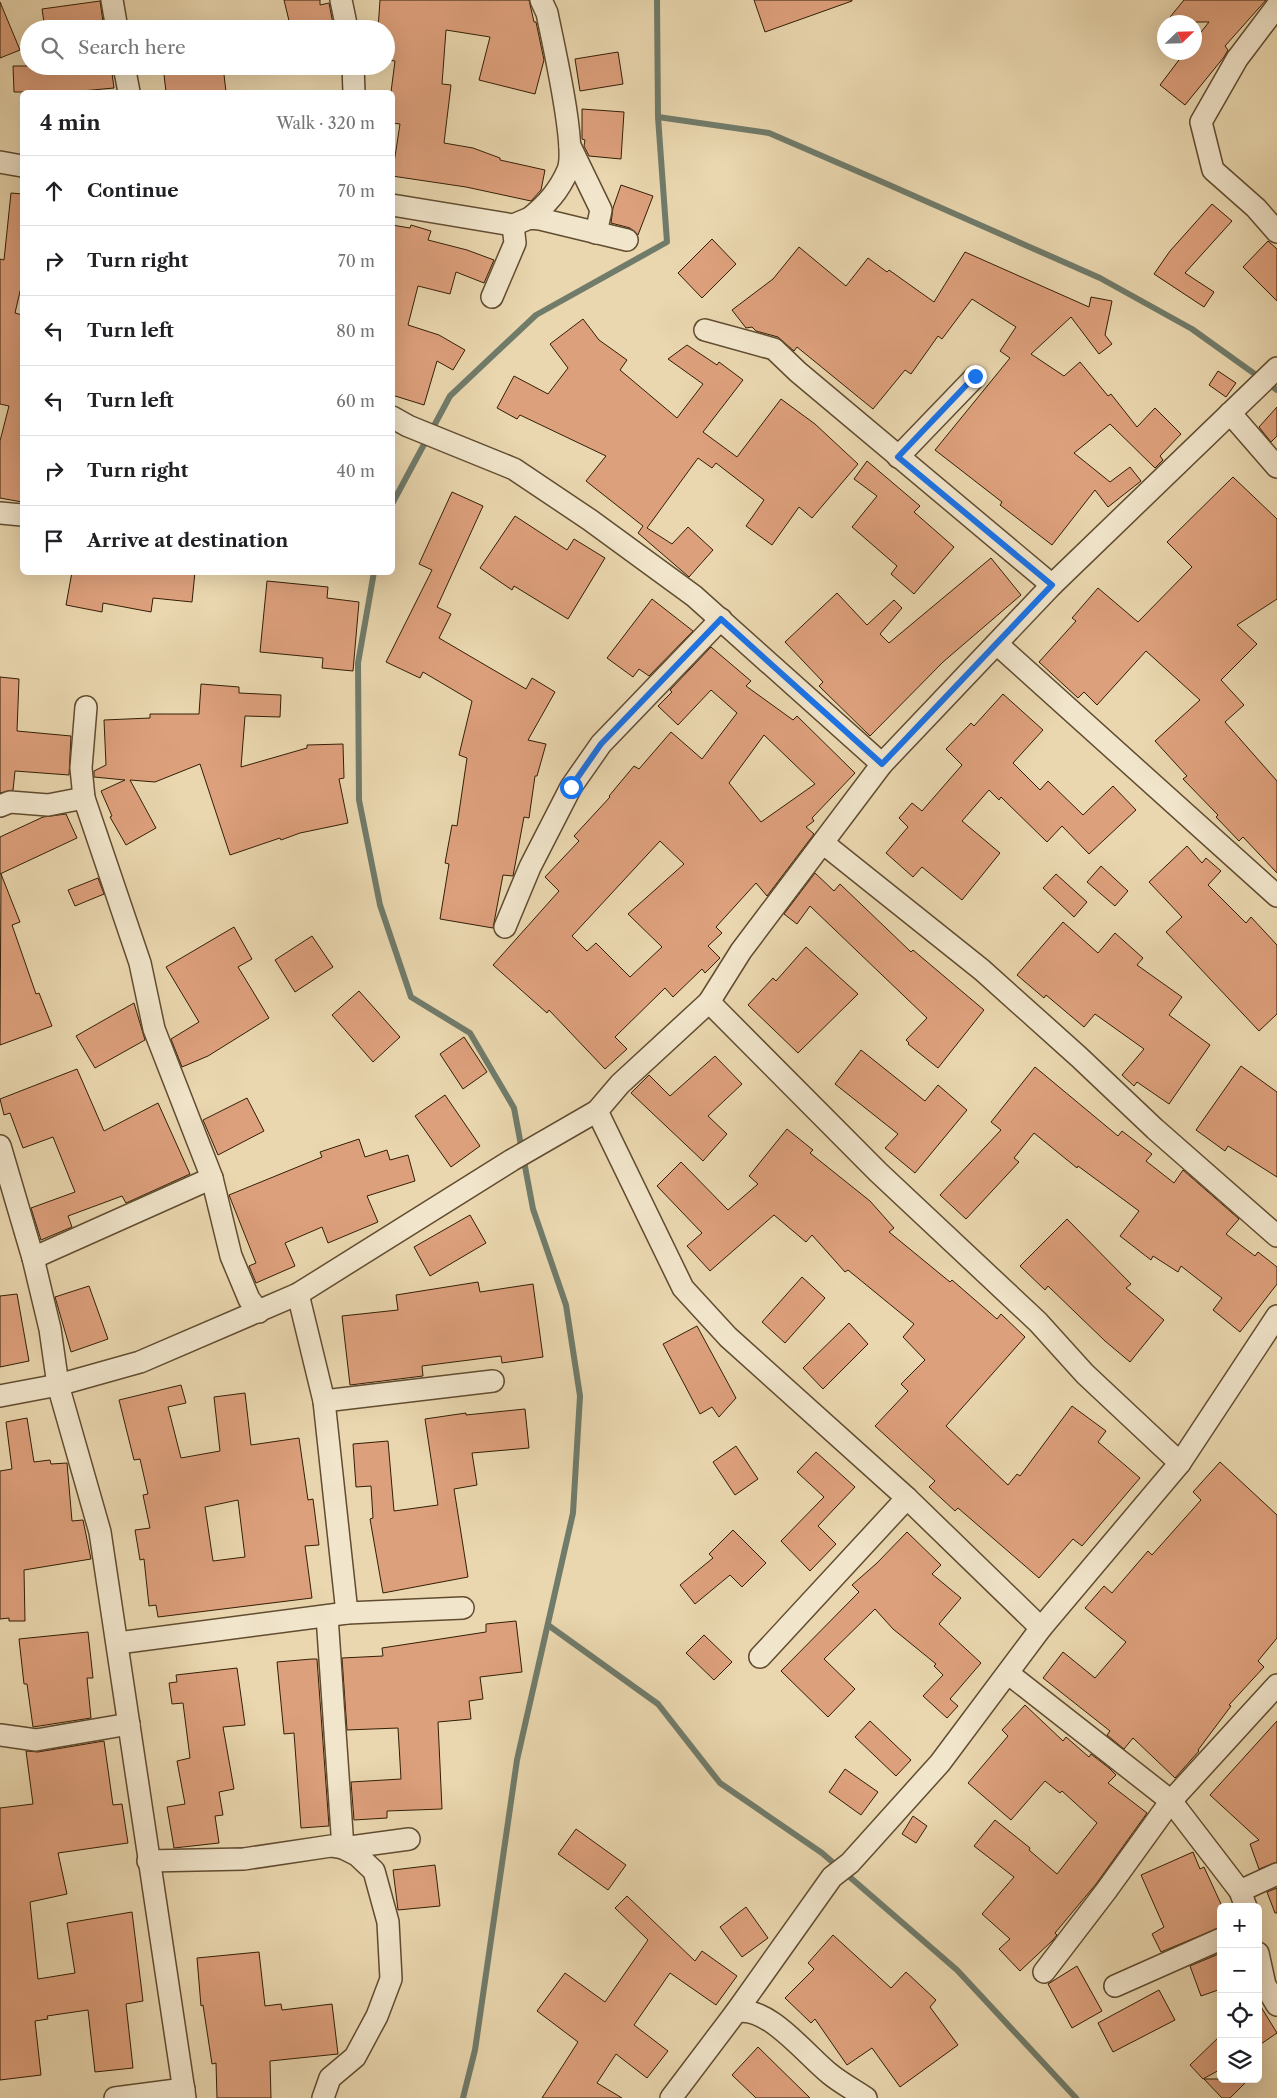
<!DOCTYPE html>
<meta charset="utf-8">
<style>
:root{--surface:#fff;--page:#f2f2f2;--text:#202124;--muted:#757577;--line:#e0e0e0}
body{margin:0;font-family:"Libre Caslon Text",serif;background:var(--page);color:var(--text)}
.controls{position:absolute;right:15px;bottom:15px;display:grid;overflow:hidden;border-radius:8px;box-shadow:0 5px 20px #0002}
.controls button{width:45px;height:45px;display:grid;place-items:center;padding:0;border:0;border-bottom:1px solid var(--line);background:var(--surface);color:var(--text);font:25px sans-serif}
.compass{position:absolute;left:1157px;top:15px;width:45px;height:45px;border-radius:50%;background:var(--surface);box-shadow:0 5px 20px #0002;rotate:67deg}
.stop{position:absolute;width:15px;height:15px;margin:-11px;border:4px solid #1a73e8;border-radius:50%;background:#fff}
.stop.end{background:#1a73e8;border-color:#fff;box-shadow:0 1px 5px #0008}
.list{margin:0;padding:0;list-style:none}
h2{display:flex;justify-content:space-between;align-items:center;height:65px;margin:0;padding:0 20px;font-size:21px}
h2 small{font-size:16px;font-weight:400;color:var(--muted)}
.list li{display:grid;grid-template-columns:32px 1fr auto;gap:15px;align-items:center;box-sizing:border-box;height:70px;padding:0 20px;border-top:1px solid var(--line)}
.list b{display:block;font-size:19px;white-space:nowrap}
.list em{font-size:16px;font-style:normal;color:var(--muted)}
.icon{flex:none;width:28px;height:28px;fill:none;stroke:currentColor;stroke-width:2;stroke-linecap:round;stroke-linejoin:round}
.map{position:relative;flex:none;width:1277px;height:2098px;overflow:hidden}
.search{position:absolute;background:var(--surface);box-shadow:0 5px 20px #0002;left:20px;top:20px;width:375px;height:55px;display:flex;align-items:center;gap:12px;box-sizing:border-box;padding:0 18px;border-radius:28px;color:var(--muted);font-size:19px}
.panel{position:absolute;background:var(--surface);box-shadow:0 5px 20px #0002;left:20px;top:90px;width:375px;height:485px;border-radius:8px}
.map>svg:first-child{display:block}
</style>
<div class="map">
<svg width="1277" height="2098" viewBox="0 0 1277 2098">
<rect width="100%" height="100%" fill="#ead7af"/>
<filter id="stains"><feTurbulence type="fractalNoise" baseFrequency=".004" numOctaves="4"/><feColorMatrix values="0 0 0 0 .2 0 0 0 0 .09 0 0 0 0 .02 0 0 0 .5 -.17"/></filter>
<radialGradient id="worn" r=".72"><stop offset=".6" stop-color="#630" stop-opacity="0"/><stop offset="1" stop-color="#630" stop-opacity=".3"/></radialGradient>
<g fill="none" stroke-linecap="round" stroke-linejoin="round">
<!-- stream -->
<g stroke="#707b6a" stroke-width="6">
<path d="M658,117L769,133L887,184L1100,278L1192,329L1277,390"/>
<path d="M392,504L450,396L536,315L667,242L658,117L657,0"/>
<path d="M374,572L358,663L359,800L380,905L411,997L470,1033L514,1108L533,1209L566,1305L580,1396L573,1513L517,1760L475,2050L463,2098"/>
<path d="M548,1625L658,1704L720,1783L822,1853L957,1970L1076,2098"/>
</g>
</g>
<!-- building -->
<g fill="#dda07c" stroke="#331e05" fill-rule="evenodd">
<path d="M284,0H320V5L329,3L334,29H291Z"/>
<path d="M380,0H529L534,22H536L544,60L535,94L479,80L490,37L446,30L442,84L451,85L444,143L473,148L500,158V160L545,170L541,190L531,201L466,187L392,176L400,124L392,123L391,92L395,61L386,60V29H378Z"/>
<path d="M754,0H852V1L765,32Z"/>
<path d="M1184,0H1266L1225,46L1228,50L1224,57L1185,105L1160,85L1185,52H1194V41L1209,22H1166Z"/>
<path d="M100,1L104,29H45L42,9Z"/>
<path d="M0,2L20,50L0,58Z"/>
<path d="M618,52L623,84L580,91L575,59Z"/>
<path d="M13,66H111L114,88L71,92H14Z"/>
<path d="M163,66H223L226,92H166Z"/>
<path d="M582,109L624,112L621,159L589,156L584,146L585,140L582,139Z"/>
<path d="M621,185L653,196L638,235L630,228L611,223L613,208Z"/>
<path d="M11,193L22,194V283L15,313L22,315V502L0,498V441L9,406L0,404V259L4,260Z"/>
<path d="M1212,204L1232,221L1185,273L1214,292L1204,307L1154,274L1170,251Z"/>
<path d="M392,225L410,228L411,225L431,231L428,240L467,250L494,260L484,283L456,272L450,294L418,286L408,325L439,335L465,350L453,370L437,361L424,405L392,395Z"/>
<path d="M712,239L736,264L702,298L678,273Z"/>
<path d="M1268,241L1277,249V301L1243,267Z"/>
<path d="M799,247L846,286L868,258L887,272L889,270L934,302L965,252L1089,307L1091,297L1112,301L1105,335L1112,344L1099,354L1071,317L1031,354L1064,376L1080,362L1108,396L1111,394L1137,427L1155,408L1181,434L1160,456L1163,460L1155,468L1110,424L1074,453L1110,482L1130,467L1141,481L1108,507L1095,490L1052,545L1000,505L1002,502L935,450L1010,358L1000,351L1016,327L972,299L942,339L938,336L911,374L905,370L873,409L797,347L794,351L778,337L756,331L752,327L746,328L732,310L773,279Z"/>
<path d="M583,319L599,340L627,360L620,370L677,418L703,384L668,359L687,345L717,365L719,362L743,380L703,432L737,457L781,399L815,424L858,464L812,518L799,507L772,545L746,526L764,500L716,463L712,468L698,458L647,528L672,544L688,527L713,550L689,577L638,533L643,526L586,481L606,456L520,415L517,419L497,408L514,376L548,394L568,368L550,344Z"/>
<path d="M1218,371L1236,383L1226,397L1209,385Z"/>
<path d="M1277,407V436L1271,442L1259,427Z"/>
<path d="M867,461L920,506L914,512L954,547L914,594L891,574L897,566L852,527L877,496L854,479Z"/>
<path d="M1233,477L1277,519V599L1237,625L1257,644L1221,680L1244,705L1225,722L1277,781V873L1243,837L1239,841L1216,817L1218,815L1183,779L1187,776L1155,741L1200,700L1146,651L1097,705L1084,692L1078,698L1039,662L1076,621L1072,618L1098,588L1138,622L1192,567L1167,542Z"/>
<path d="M452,492L483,506L437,607L451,614L439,638L526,689L532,678L555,692L528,740L546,744L537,776H535L529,818L524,817L513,876L503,875L493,928L440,919L449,864L445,863L452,825L457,826L467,758L459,755L472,701L423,672L420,678L386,662L432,570L419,564Z"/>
<path d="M515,516L567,550L574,539L605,558L568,619L514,586L512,590L480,568Z"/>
<path d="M991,558L1021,595L943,662L870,736L819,686L823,682L785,642L837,593L867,625L894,600L902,608L880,634L889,643Z"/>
<path d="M72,572H195L192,602L153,598L151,612L103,603L102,612L66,605Z"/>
<path d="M267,581L328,587L327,598L359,602L353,671L322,668L323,658L260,652Z"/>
<path d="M652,599L693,631L649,676L639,669L633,677L607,658Z"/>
<path d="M711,647L751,681L746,686L793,720L797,716L855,773L812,818L814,821L806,827L814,834L767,896L756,883L716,927L722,933L708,946L720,958L705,973L702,969L673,997L665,988L615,1037L627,1049L605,1069L549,1010L547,1013L493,965L559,891L545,877L579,841L574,836L610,797L609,796L634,766L639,769L671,732L702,759L737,713L711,690L678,725L658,706L672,692L670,690ZM764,735L815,784L761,822L729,783ZM660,841L684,864L628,914L662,947L630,977L596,943L587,951L572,936Z"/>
<path d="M0,677L19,679L17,731L71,736L69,775L15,771L13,790L0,793Z"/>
<path d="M201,684L239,687V693L281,695L280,717L245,716L241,767L307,748V745L343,744L344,778L339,779L348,823L300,833L281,840L280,838L230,855L200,764L155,782L130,780L156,828L126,845L110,817L112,816L101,791L125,780L94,777V771L106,765L104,720L150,718V714H199Z"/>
<path d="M1003,694L1043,730L1013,763L1040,790L1048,781L1083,815L1113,786L1136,810L1089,854L1062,826L1047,842L1001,797L999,800L989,790L962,821L1000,853L962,900L922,867L913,877L886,853L908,827L899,818L912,803L922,811L962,765L946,749L971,723L974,726Z"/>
<path d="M66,814L77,838L0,874V837L43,817Z"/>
<path d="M1187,846L1202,863L1206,858L1221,871L1208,885L1246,923L1251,917L1277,945V1014L1259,1031L1166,932L1182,917L1149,882Z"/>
<path d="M1101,866L1128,891L1115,906L1087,882Z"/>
<path d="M815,873L834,891L840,884L911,952L913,950L984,1010L938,1068L908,1044L909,1043L906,1040L927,1018L810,906L797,924L784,914Z"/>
<path d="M1,874L20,922L12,925L36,994L39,993L52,1026L0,1045Z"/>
<path d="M1056,874L1087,902L1074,917L1043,888Z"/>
<path d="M98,878L104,894L75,906L68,890Z"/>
<path d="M1063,922L1098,953L1115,933L1143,958L1137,965L1182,997L1169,1015L1210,1045L1169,1104L1137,1082L1134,1086L1122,1075L1144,1049L1095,1014L1084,1027L1046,995L1044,998L1017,975Z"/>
<path d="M234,927L252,959L238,967L269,1018L208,1056L182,1067L171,1039L199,1022L166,967Z"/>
<path d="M312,936L333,967L295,992L275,960Z"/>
<path d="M806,947L858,994L798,1053L748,1005L773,978L776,981Z"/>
<path d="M359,991L400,1037L373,1062L332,1015Z"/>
<path d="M134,1003L145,1040L95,1068L76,1036Z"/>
<path d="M464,1037L487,1072L463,1089L440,1054Z"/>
<path d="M861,1050L925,1101L938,1085L967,1110L915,1173L885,1148L898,1134L835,1084Z"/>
<path d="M715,1056L742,1084L708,1116L727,1134L703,1161L631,1093L649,1075L670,1096Z"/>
<path d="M1241,1066L1277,1092V1177L1228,1146L1225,1151L1196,1130Z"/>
<path d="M1035,1067L1118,1136L1122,1131L1152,1154L1146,1161L1174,1183L1183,1170L1239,1219L1226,1234L1255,1256L1258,1252L1277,1267V1284L1240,1332L1213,1310L1222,1298L1181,1266L1178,1272L1153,1256L1151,1260L1120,1236L1139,1211L1078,1166L1077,1168L1034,1133L1014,1158L1019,1162L966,1219L940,1195L1001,1130L991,1122Z"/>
<path d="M77,1069L104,1131L158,1103L190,1174L126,1203L122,1196L68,1216L72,1227L41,1240L31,1208L75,1192L53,1137L23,1148L10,1113L4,1115L0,1099Z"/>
<path d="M445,1095L480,1146L451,1167L415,1116Z"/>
<path d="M247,1098L264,1131L218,1155L203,1120Z"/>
<path d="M787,1129L813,1150L810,1153L870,1201L894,1228L889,1232L950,1282L952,1280L997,1319L1001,1314L1025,1337L946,1426L1008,1485L1017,1474L1020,1476L1072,1406L1106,1431L1098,1442L1140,1478L1082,1546L1073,1539L1039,1578L958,1508L955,1511L929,1487L935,1481L875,1426L908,1391L901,1384L925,1360L903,1337L914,1324L848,1270L845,1272L812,1235L806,1242L774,1215L710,1271L687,1246L702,1233L657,1186L681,1162L728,1210L758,1184L749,1176Z"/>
<path d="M359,1139L365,1157L387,1150L390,1160L408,1155L415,1181L367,1196L378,1222L328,1243L322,1227L285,1243L295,1266L256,1283L249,1266L256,1263L229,1195L322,1157L320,1152Z"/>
<path d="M470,1215L486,1243L430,1276L414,1247Z"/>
<path d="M1067,1219L1131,1284L1126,1288L1164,1320L1130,1362L1105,1341L1048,1286L1045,1290L1020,1266Z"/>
<path d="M802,1277L825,1298L785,1343L762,1322Z"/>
<path d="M478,1282L480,1292L533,1284L543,1357L502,1363L501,1356L422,1366L423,1376L350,1385L342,1316L398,1310L396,1295Z"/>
<path d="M89,1286L108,1339L71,1352L55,1297Z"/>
<path d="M17,1294L29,1361L0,1367V1296Z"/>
<path d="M849,1323L868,1344L823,1389L803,1368Z"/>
<path d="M697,1326L736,1398L719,1417L712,1407L700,1414L663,1344Z"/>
<path d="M181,1385L186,1403L168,1407L181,1458L220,1451L214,1397L245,1393L251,1445L299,1438L308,1500L313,1499L319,1545L305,1546L312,1598L158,1617L156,1605L149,1606L144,1559L140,1560L135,1530L150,1528L143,1495L148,1494L140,1459L134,1460L119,1400ZM238,1500L245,1557L213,1561L205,1507Z"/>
<path d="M525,1409L529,1448L472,1453L477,1485L454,1489L468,1577L383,1593L370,1519L373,1518L371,1486L356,1487L353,1444L388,1441L394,1511L438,1505L425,1419L466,1413V1415Z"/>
<path d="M27,1418L34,1462L50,1460L51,1464L67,1463L72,1521L83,1520L91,1559L24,1570L25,1621H9V1618L0,1619V1471L12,1469L6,1422Z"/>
<path d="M736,1446L758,1479L735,1495L713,1462Z"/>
<path d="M816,1452L855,1487L818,1526L836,1544L810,1571L781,1541L824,1497L797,1472Z"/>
<path d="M1220,1462L1277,1515V1638L1258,1661L1264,1667L1229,1705L1231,1706L1198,1750L1199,1751L1175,1778L1133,1738L1124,1749L1107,1735L1110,1731L1043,1678L1063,1652L1095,1678L1126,1642L1085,1608L1104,1586L1112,1593L1148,1551L1152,1555L1201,1500L1193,1492Z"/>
<path d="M733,1530L766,1563L742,1587L730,1575L695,1604L680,1585L713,1558L709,1554Z"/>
<path d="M907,1532L941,1565L932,1574L961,1598L939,1624L981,1663L950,1699L958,1706L947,1718L923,1696L943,1675L934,1666L936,1664L893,1629L875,1609L824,1659L855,1689L828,1717L781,1671L859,1592L852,1585L877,1563Z"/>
<path d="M516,1621L522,1672L480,1677L483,1699L469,1701L471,1719L438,1722L442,1809L387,1811V1818L354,1820L351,1782L401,1779L398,1728L347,1730L342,1658L383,1656L382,1648L486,1632V1624Z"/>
<path d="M88,1632L93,1678H87L91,1718L33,1727L27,1684H24L19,1639Z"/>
<path d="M704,1635L732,1662L714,1680L686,1653Z"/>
<path d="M312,1659H317L329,1826L301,1828L294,1733L284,1734L277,1662Z"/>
<path d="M237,1668L245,1725L223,1727L234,1789L219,1792L223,1815L215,1816L219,1843L174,1848L167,1807L185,1804L177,1761L190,1758L183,1703L172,1704L169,1683L177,1682L176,1675Z"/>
<path d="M1025,1705L1063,1741L1066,1737L1089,1757L1091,1754L1109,1768L1116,1775L1108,1783L1147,1813L1096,1884L1055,1933L1057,1935L1053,1940L1020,1971L999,1949L1010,1939L982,1914L1014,1877L974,1846L995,1820L1030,1848L1029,1850L1057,1874L1097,1823L1062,1791L1060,1793L1045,1781L1011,1820L968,1783L1008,1736L1002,1730Z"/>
<path d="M870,1721L911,1760L896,1776L855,1737Z"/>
<path d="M1277,1721V1862L1259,1869L1250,1844L1259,1840L1210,1795Z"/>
<path d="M104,1741L113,1805L122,1804L128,1843L58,1853L67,1894L30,1902L38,1979L75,1973L67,1923L132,1912L143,2001L126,2004L133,2068L95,2072L88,2010L47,2016L48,2019L35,2021L41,2075L0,2080V1808L33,1804L26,1751L38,1752Z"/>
<path d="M845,1769L878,1792L861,1815L829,1792Z"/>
<path d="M913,1816L927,1826L916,1843L902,1834Z"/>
<path d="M576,1829L626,1865L608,1890L558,1854Z"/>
<path d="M1193,1852L1200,1869L1204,1867L1221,1904V1927L1161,1952L1152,1934L1164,1927L1141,1875Z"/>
<path d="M435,1865L440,1906L398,1910L393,1870Z"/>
<path d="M1277,1888V1913H1275L1267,1892Z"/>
<path d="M627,1896L695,1961L702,1951L737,1976L716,2005L670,1973L634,2025L668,2051L647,2078L616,2054L597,2083L622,2098H542L578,2042L537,2011L565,1973L605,2002L648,1940L615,1908Z"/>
<path d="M746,1907L768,1938L742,1957L720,1927Z"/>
<path d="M833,1935L891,1988L906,1972L936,2000L930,2007L958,2045L900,2087L872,2048L847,2065L815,2019L811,2023L785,1998L814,1969L808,1963Z"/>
<path d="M259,1952L265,2006L281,2004L282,2010L332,2004L338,2054L270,2061L271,2098H217L216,2063L212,2064L203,2005L201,2006L197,1958Z"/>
<path d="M1221,1953V1989L1201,1996L1190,1966Z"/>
<path d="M1077,1966L1102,2011L1072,2028L1048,1984Z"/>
<path d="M1159,1990L1175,2020L1113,2052L1098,2023Z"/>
<path d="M1258,2002L1277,2033L1258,2046Z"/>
<path d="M1221,2035V2069L1203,2079L1190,2065Z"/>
<path d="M758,2047L810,2098H756L732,2075Z"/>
<path d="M1204,2079H1249L1230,2098H1222Z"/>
</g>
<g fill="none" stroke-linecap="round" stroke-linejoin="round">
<!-- minor casing -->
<g stroke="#614c30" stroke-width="24">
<g id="minor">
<path d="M112,0L117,29"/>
<path d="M341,0L347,29"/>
<path d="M1277,6L1237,59L1201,122L1213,170L1256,208L1277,232"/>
<path d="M124,66L129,92"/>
<path d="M353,66L354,92"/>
<path d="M570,146L601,210L596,233"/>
<path d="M0,162L22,166"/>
<path d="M392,205L513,225L530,218L540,219L627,240"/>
<path d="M530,218C547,204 559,191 568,170C577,146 553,43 547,13L541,0"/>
<path d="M492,297L515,243L513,225"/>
<path d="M705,330L774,349L798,372L1052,585"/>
<path d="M1230,413L1277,467"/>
<path d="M392,417L408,426L514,469L590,520L694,596L882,764"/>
<path d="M898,457L975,377"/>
<path d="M0,513L22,515"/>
<path d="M997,644L1277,896"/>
<path d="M86,707L81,768L84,798L140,963L154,1029L212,1178L231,1256L249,1299L259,1312"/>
<path d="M0,806L10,802L48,805L84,798"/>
<path d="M823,843L982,970L1079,1057L1155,1129L1277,1236"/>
<path d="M505,927L530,867L571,787L601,744L721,619"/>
<path d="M709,1002L878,1172L1038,1322L1085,1374L1180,1463"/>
<path d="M597,1111L683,1288L728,1337L907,1498L1041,1628"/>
<path d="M0,1146L33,1258L50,1329L58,1385L100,1532L185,2098"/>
<path d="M33,1258L212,1178"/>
<path d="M298,1294L324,1401L347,1613"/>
<path d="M0,1396L58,1385L140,1362L298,1294L512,1160L597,1111L620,1084L709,1002L741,951L882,764L1052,585L1277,368"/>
<path d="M324,1401L493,1381"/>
<path d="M327,1616L343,1848"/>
<path d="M118,1643L347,1613L463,1608"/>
<path d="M760,1657L907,1498"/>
<path d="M1009,1674L1171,1801L1240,1891L1246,1907"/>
<path d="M0,1735L36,1740L129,1724"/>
<path d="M148,1861L244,1859L331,1846L343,1848L409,1839"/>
<path d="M1240,1891L1277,1874"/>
<path d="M1258,1953L1265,1985L1277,2005"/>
<path d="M1044,1972L1106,1891L1171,1801L1277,1685"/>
<path d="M1115,1986L1221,1939"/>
<path d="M736,2012C767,2004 807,2056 830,2074C841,2083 854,2090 866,2098"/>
<path d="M115,2098L184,2089"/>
<path d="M323,2098L330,2078L355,2057L377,2016L391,1979L388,1922L374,1871L357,1855L343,1848"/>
<path d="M671,2098L736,2012L832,1877L850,1863L940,1763L1041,1628L1180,1463L1277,1316"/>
</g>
</g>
<!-- minor -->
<use href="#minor" stroke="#f1e5cb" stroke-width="21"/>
</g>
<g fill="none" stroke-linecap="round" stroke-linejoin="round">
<!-- route -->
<path stroke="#1a73e8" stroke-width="6" d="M571,787L601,744L721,619L882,764L1052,585L898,457L975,376"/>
</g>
<rect width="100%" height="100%" filter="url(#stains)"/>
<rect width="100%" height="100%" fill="url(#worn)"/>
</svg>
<div class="controls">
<button>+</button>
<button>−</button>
<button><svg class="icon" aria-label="locate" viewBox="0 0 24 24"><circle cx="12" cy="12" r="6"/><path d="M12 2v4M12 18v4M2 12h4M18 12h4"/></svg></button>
<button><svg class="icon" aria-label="layers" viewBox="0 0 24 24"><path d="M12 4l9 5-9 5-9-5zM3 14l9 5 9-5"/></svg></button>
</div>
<svg class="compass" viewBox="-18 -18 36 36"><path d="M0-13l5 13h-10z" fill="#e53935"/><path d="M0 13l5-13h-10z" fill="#757577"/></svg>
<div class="stop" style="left:571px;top:787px"></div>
<div class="stop end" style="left:975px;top:376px"></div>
<div class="search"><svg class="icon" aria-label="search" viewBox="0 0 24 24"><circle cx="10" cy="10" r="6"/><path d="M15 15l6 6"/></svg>Search here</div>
<section class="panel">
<h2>4 min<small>Walk · 320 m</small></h2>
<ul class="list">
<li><svg class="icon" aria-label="ahead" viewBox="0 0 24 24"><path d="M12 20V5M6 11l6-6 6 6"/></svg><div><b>Continue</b></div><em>70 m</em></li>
<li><svg class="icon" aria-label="right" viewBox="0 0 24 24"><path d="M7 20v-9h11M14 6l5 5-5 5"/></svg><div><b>Turn right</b></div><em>70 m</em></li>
<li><svg class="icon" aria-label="left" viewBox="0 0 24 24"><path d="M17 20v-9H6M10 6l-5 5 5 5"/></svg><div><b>Turn left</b></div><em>80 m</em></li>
<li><svg class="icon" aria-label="left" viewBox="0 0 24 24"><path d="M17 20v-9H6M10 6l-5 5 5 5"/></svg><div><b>Turn left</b></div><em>60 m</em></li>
<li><svg class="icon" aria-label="right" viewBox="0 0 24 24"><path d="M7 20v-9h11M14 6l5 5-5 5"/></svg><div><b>Turn right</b></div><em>40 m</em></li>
<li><svg class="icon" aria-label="arrive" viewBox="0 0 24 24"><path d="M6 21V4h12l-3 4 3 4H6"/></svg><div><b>Arrive at destination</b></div></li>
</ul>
</section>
</div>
